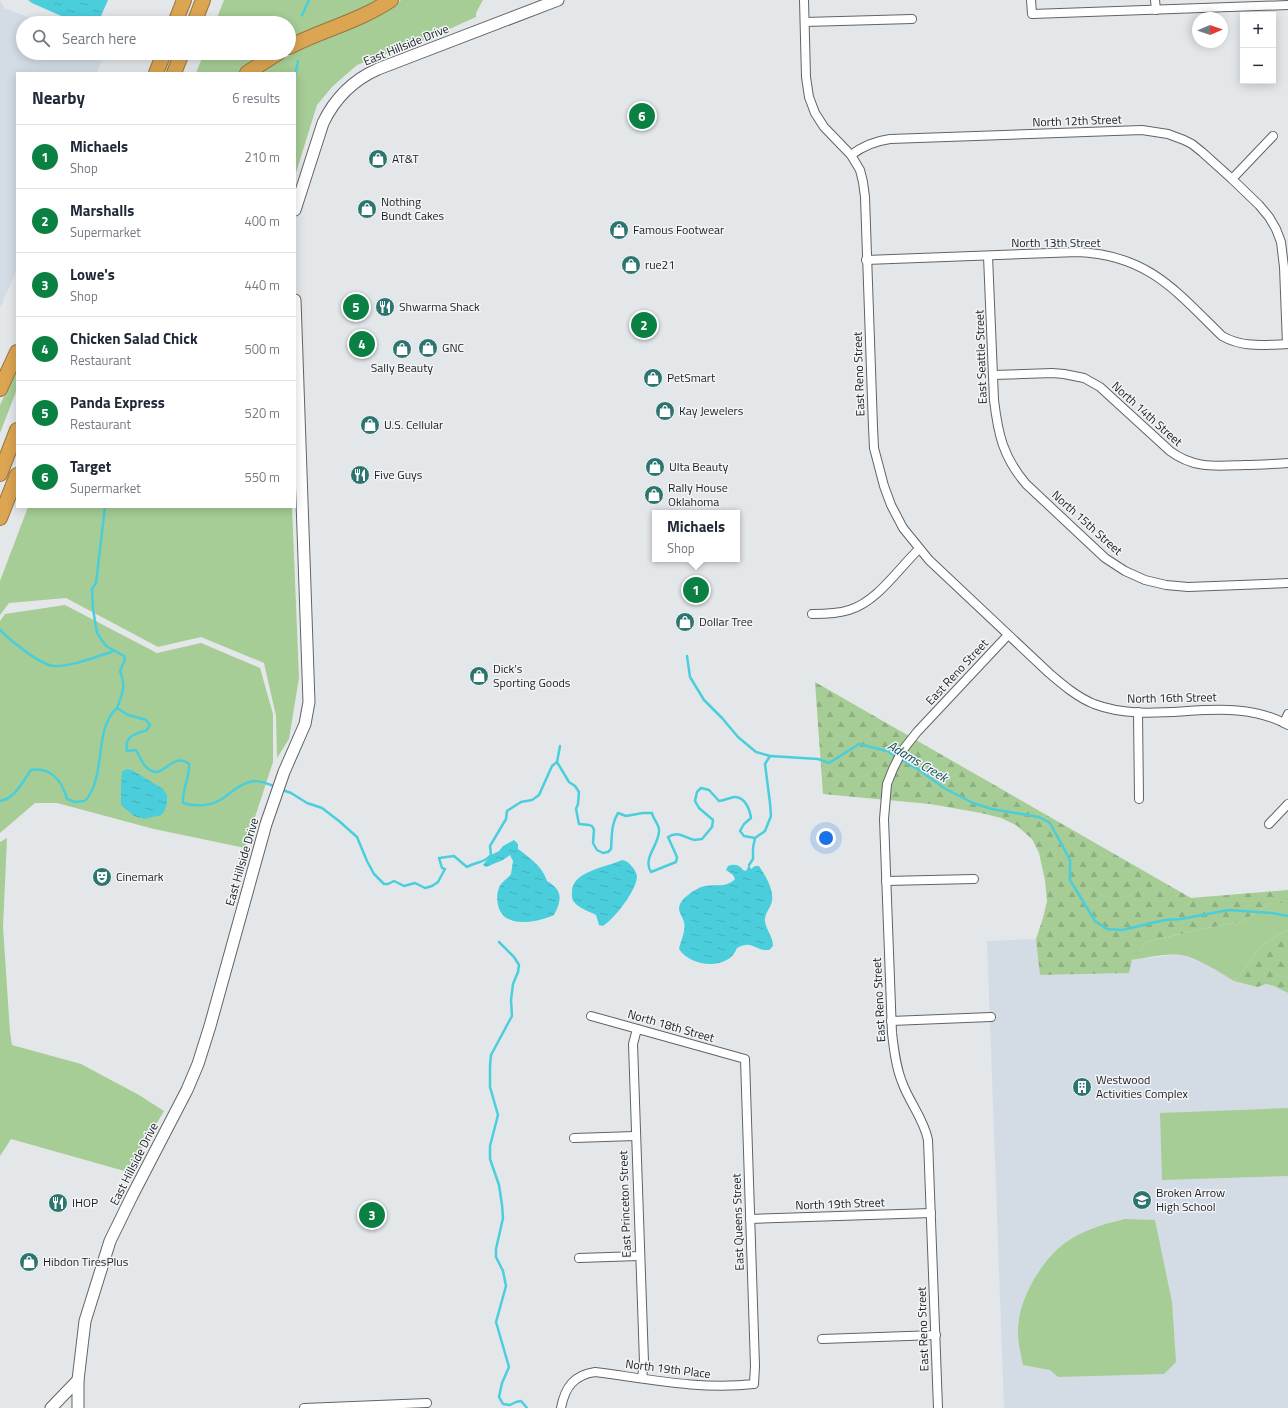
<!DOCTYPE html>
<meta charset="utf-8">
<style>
:root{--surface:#fff;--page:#f2f2f3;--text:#1f2937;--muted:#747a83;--line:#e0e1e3;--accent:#0b8043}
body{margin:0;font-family:"Titillium Web",sans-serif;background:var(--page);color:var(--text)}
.controls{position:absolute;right:12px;top:12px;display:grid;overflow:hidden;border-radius:0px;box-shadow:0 2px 10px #0003}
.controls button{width:36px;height:36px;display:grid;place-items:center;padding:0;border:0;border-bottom:1px solid var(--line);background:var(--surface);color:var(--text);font:20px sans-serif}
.compass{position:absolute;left:1192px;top:12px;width:36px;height:36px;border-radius:50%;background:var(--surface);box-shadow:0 2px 10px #0003;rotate:88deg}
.you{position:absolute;left:826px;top:838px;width:14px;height:14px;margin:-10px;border:3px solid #fff;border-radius:50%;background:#1a73e8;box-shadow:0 0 0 6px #1a73e833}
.badge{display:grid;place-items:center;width:26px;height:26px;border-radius:50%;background:var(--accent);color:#fff;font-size:13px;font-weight:700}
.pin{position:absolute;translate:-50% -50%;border:2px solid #fff;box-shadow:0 1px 4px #0006}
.popup{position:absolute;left:652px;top:510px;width:88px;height:52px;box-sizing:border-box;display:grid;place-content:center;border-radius:0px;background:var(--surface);filter:drop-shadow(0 1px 3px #0005);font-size:13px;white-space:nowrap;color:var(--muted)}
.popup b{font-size:15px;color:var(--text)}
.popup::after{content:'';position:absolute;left:50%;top:100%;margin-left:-8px;border:8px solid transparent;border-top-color:var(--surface)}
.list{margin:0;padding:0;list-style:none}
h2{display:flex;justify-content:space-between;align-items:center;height:52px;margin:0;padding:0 16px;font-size:17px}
h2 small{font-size:13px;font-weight:400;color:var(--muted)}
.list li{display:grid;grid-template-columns:26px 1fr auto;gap:12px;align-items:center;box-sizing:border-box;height:64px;padding:0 16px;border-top:1px solid var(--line)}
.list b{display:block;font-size:15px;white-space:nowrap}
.list p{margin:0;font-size:13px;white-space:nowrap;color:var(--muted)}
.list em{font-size:13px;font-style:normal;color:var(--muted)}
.icon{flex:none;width:22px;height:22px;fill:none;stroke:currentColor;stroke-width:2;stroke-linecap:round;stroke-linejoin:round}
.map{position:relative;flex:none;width:1288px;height:1408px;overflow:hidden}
.search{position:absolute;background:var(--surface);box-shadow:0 2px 10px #0003;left:16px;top:16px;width:280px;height:44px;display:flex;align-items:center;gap:10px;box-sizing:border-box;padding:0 14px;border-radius:22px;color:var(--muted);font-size:15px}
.panel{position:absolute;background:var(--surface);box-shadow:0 2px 10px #0003;left:16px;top:72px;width:280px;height:436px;border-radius:0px}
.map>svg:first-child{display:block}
</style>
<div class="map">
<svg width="1288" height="1408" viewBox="0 0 1288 1408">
<defs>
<pattern id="forest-firs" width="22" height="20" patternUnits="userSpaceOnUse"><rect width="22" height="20" fill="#a6cd95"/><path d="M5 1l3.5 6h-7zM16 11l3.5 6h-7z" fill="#8eb080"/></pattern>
<pattern id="water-ripples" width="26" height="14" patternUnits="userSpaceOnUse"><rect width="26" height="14" fill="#4bcedc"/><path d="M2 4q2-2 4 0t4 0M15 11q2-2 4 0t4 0" fill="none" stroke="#41b0bc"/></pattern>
</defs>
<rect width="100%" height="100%" fill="#e4e7ea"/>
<!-- built -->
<g fill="#d3dce5">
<path d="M0,0L4,8L43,23H23V53H104L97,73H17V269L0,308Z"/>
<path d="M1036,939L1041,975L1129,973L1132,960L1172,955H1182L1208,965L1234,981L1257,987L1266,984L1274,986L1288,993V1408H1004L987,941Z"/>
</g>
<!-- green -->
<g fill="#a6cd95">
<path d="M224,0H384L289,42V23H215Z"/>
<path d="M401,0H483L476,13V17L427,39L357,65L332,87L317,105L295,176V73H259L291,54L363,23L394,6Z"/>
<path d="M204,53H266L239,73H196Z"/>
<path d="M17,369V389L0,433V405Z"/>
<path d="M28,507H292L299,678L289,739L277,758L276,716L264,663L201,637L158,647L66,598L9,603L0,615V581Z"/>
<path d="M65,605L157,653L201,643L260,668L273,714V762L245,848L154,829L57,803H35L0,833V621L5,614Z"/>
<path d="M7,838L3,927L10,1032L12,1045L81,1064L139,1095L164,1111L128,1172L11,1139L0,1156V842Z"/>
<path d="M1271,903H1288V930C1275,936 1263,943 1254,955C1248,964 1243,973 1234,981C1219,972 1198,958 1181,955C1167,953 1146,958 1132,960L1146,942L1202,929L1241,922Z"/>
<path d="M1288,1108V1176L1162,1180L1160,1113Z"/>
<path d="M1125,1219L1155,1220L1172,1302L1176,1362L1164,1374L1058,1377L1050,1370L1023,1365C1020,1350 1016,1335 1019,1320C1022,1294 1044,1258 1065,1243C1083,1230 1104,1224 1125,1219Z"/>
</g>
<!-- forest -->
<g fill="url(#forest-firs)">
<path d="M815,682L1191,898L1288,890V903H1271L1241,922L1202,929L1146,942L1132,960L1129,973L1040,975L1036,939L1043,918L1047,901L1045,880L1039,853L1032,839L1016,825L1001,818L981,813L930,804L823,794Z"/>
<path d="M1288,930V993L1274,986L1266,984L1257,987L1234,981C1243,973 1248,964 1254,955C1263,943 1275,936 1288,930Z"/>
</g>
<!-- water -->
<g fill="url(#water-ripples)">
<path d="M28,0H108L98,23H77L32,3Z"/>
<path d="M126,769L132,770L163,789L167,795V803L164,812L161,815L144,819L134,816L121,805V786L122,772Z"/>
<path d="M514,840L518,844V849C529,857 543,867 547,881C563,890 562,900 554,915C542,920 527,924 514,921C510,920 505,918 503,915C496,908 495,890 502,883C505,880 509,877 511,874L513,861L510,855L503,860L486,867L483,865L491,855L499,851L503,846Z"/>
<path d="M622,860C628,861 630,864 634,869C635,871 637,874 637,877C636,891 615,918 603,926L599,925L596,915C590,912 579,908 574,902C571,898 572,894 572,890C574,871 607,867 622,860Z"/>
<path d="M731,865C737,864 740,866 743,870L746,871L749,865L751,869L755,866H759C765,875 774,889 772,901C770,909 764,914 765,922C767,931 773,937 773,946L769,950C754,951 753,939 737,948C729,971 690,967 679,949C681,940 686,931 684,922C682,915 677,911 680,904C682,900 685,897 688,895C693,891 699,887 705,886C715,884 727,888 735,879L733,875L726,870L728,866Z"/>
</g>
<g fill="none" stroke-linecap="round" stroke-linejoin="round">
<!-- stream -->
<g stroke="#4bcedc" stroke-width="2.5">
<path d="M302,15L309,0"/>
<path d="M295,76L298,61"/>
<path d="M105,507L96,583L92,589L93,609L97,633L106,646L124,656L125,659L120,671C126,685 123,693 117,708"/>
<path d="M0,630C10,640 40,665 54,666C71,667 98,656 114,651"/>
<path d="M687,656L690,677L704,700L722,718L738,737L756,752L770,756"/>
<path d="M557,762L560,746"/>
<path d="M280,789L291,793L307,803L322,808L339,821L357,837L367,861L374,874L384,884H388L394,881L404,886L415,883L425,888L432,886L438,882L445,869L442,868L439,858L454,856L467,867C477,861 483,864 491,855L490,846L506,819L507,811L521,802L532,800L539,795L552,766L557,762L569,782L575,786L579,792L578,804L576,809L579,824C584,825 588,824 592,826L594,830L593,843L597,850L603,853L608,852L611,849C612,836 611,824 618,813L626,816L643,813H652C653,819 659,824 659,830C660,844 642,858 651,872L676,862L677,857L668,837C679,830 684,838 695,840C697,840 699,839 702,839L712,827L713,820L699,808L695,801L697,792L701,788L709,790L719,801C725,800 729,798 734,797C745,796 750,810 751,818L744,824L740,831L744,836L755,838L765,831L771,816L770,803L765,764L770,756L818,759L829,763L859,744L887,751L919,770L944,788L973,803L992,809L1039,817L1050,823L1070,860V880L1095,921L1107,929L1122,930L1165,920L1181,919L1228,910L1272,913L1288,916"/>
<path d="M0,801C15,799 22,782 31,770C51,767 62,781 67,799L75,802L85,801C107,777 93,729 117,708L128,715L146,720L150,725L147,730C136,734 124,735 127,751L136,750C139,755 142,763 146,767C164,784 170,750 189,764C190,777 182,789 183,803C194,807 211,806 222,799C232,792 242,782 255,781C262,781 269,784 276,787"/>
<path d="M749,865L753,859V848L755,838"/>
<path d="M499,942L514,957L519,965L518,972L513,984L511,1000L512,1016L491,1055L490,1066V1087L498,1115L490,1146V1159L499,1185L502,1205L503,1218L496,1249V1257L503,1271L506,1286L496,1322L509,1367L502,1383L499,1397L503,1404L510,1405L516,1402L521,1401L527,1408"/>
</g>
<!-- street casing -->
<g stroke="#616466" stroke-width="10">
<g id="street">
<path d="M804,0L806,77L809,97L815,113L824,127L851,155L860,170L863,182L865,197L873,427L874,448L884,486L891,505L903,528L929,560L1049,673C1063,685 1077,697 1094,704C1157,728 1227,691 1288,725"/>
<path d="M1031,0L1032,14L1288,5"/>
<path d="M1155,0L1156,10"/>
<path d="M805,22L912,19"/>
<path d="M851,155C863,146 875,141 890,139L1142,130L1168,134L1184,140L1192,144L1202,152L1232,179L1259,205L1269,217L1276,229L1281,242L1284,267L1287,344"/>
<path d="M1232,179L1273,136"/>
<path d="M988,256L994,400C998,434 1003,457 1026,484L1105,558L1125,571L1145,580L1166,585L1188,587L1288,583"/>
<path d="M866,260L1078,252C1148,255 1176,291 1222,336C1243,348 1265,345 1288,344"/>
<path d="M993,375L1052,373L1064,374L1084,378L1100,387L1170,451C1194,469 1216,466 1244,465C1259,465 1273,464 1288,463"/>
<path d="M812,614C824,614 837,614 849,610C877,602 898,569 919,549"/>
<path d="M1138,712L1139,799"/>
<path d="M1284,723L1288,714"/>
<path d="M1269,824L1288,804"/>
<path d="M886,881L974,879"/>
<path d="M891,1021L991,1017"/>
<path d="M637,1029L633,1044L644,1362L642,1378"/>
<path d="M574,1138L635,1136"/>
<path d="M750,1219L931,1213"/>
<path d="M579,1258L639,1256"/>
<path d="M822,1339L936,1335"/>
<path d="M304,1408L427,1403"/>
<path d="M561,1408C565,1387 574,1375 595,1372C649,1379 700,1390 754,1384L755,1366L745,1059L591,1016"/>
<path d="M938,1408L928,1140C924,1119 909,1102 902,1082C896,1067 894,1050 892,1033L884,819L887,784L893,769L902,751L917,732L1008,635"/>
</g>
</g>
<!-- secondary casing -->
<g stroke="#616466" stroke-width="13">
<g id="secondary">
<path d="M295,210L323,123C335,98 353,80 378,69L558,0"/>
<path d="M51,1408L78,1380"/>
<path d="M78,1408V1380L85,1321L110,1241L132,1196L187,1090L198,1064L210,1026L266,824L284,772L305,724L309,702L295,300"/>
</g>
</g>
<!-- highway casing -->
<g stroke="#987540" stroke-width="16">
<g id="highway">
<path d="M175,23L184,0"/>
<path d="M194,23L203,0"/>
<path d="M289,47C322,30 360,21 391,0"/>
<path d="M156,73L164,53"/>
<path d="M174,73L182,53"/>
<path d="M247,73L278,53"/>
<path d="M0,389L17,352"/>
<path d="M0,474L17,430"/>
<path d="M0,518L17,475"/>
</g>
</g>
<!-- street -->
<use href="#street" stroke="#fff" stroke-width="8"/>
<!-- secondary -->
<use href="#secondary" stroke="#fff" stroke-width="11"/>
<!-- highway -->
<use href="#highway" stroke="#dba552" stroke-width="14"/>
</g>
<!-- icons -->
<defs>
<g id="shop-disc" transform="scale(1)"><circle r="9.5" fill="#2c756e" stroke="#f2f5f8"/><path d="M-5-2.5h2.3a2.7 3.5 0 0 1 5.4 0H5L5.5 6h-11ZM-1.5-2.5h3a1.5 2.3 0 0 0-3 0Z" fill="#fff"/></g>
<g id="restaurant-disc" transform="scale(1)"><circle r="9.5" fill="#2c756e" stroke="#f2f5f8"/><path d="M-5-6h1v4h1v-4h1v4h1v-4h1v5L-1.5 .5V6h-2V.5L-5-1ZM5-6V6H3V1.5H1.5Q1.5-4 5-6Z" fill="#fff"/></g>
<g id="theatre-disc" transform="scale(1)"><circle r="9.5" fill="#2c756e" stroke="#f2f5f8"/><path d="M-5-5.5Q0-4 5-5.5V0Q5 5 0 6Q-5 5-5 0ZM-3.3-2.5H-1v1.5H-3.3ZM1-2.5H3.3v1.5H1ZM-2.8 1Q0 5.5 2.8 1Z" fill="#fff"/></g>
<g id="building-disc" transform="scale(1)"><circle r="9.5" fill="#2c756e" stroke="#f2f5f8"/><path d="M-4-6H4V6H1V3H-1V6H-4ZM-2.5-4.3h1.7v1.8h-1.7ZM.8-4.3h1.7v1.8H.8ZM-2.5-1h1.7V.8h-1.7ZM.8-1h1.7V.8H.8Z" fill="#fff"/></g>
<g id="school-disc" transform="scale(1)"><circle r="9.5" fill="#2c756e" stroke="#f2f5f8"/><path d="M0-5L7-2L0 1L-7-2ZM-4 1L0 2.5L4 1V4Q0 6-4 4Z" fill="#fff"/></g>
</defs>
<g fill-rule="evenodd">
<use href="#shop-disc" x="378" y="159"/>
<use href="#shop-disc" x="367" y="209"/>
<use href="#shop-disc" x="619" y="230"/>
<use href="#shop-disc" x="631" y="265"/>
<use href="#restaurant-disc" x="385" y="307"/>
<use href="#shop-disc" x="428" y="348"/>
<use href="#shop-disc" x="402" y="349"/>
<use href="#shop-disc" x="653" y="378"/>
<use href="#shop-disc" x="665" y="411"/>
<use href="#shop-disc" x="370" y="425"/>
<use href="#shop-disc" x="655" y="467"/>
<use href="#restaurant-disc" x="360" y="475"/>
<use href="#shop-disc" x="654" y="495"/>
<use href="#shop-disc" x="685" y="622"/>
<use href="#shop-disc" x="479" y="676"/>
<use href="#theatre-disc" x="102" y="877"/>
<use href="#building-disc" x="1082" y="1087"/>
<use href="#school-disc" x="1142" y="1200"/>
<use href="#restaurant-disc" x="58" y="1203"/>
<use href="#shop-disc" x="29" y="1262"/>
</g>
<g text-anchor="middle" stroke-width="3" stroke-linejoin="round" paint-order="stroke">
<!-- street labels -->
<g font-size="12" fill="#1c1d1e" stroke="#f2f5f8">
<text transform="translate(406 45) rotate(-22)" y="4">East Hillside Drive</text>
<text transform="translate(1077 121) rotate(-2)" y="4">North 12th Street</text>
<text x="1056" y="247">North 13th Street</text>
<text transform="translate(981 357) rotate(-92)" y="4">East Seattle Street</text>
<text transform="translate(859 374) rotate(-92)" y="4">East Reno Street</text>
<text transform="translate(1147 414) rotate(42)" y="4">North 14th Street</text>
<text transform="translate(1087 523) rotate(42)" y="4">North 15th Street</text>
<text transform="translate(957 672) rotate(-47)" y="4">East Reno Street</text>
<text transform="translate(1172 698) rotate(-1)" y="4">North 16th Street</text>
<text transform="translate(242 862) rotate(-74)" y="4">East Hillside Drive</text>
<text transform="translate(879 1000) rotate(-93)" y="4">East Reno Street</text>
<text transform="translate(671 1026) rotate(16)" y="4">North 18th Street</text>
<text transform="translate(134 1164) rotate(-63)" y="4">East Hillside Drive</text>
<text transform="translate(625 1204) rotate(-92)" y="4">East Princeton Street</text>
<text transform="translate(840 1204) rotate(-2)" y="4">North 19th Street</text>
<text transform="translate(738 1222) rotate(-92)" y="4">East Queens Street</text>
<text transform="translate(923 1329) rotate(-92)" y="4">East Reno Street</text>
<text transform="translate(668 1369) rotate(7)" y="4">North 19th Place</text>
</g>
<!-- poi labels -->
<g font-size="12" fill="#1c1d1e" stroke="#f2f5f8" text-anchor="start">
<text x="392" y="163">AT&amp;T</text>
<text x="381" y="206">Nothing<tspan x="381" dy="14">Bundt Cakes</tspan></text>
<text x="633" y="234">Famous Footwear</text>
<text x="645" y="269">rue21</text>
<text x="399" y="311">Shwarma Shack</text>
<text x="442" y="352">GNC</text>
<text x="402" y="372" text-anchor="middle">Sally Beauty</text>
<text x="667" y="382">PetSmart</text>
<text x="679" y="415">Kay Jewelers</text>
<text x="384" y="429">U.S. Cellular</text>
<text x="669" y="471">Ulta Beauty</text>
<text x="374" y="479">Five Guys</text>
<text x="668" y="492">Rally House<tspan x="668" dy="14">Oklahoma</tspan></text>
<text x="699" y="626">Dollar Tree</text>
<text x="493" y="673">Dick's<tspan x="493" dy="14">Sporting Goods</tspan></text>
<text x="116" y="881">Cinemark</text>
<text x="1096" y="1084">Westwood<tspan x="1096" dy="14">Activities Complex</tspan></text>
<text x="1156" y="1197">Broken Arrow<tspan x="1156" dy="14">High School</tspan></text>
<text x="72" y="1207">IHOP</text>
<text x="43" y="1266">Hibdon TiresPlus</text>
</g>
<!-- water labels -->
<g font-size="13" font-style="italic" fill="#124b51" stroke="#f2f5f8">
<text transform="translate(918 761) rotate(31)" y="5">Adams Creek</text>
</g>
</g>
</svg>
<div class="controls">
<button>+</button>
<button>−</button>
</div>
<svg class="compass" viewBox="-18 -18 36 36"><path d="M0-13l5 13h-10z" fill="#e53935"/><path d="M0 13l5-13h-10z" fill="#747a83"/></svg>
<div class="you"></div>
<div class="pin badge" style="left:696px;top:590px">1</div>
<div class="popup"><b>Michaels</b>Shop</div>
<div class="pin badge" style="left:644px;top:325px">2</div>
<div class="pin badge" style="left:372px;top:1215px">3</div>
<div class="pin badge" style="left:362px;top:344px">4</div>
<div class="pin badge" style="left:356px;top:307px">5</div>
<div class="pin badge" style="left:642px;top:116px">6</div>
<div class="search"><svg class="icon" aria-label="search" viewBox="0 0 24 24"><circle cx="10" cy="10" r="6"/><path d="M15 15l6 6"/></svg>Search here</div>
<section class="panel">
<h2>Nearby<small>6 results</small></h2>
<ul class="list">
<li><span class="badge">1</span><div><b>Michaels</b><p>Shop</p></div><em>210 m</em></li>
<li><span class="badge">2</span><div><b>Marshalls</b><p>Supermarket</p></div><em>400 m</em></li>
<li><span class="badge">3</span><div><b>Lowe's</b><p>Shop</p></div><em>440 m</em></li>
<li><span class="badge">4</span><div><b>Chicken Salad Chick</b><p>Restaurant</p></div><em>500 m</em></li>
<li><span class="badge">5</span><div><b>Panda Express</b><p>Restaurant</p></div><em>520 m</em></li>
<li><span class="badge">6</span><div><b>Target</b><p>Supermarket</p></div><em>550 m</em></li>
</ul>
</section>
</div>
